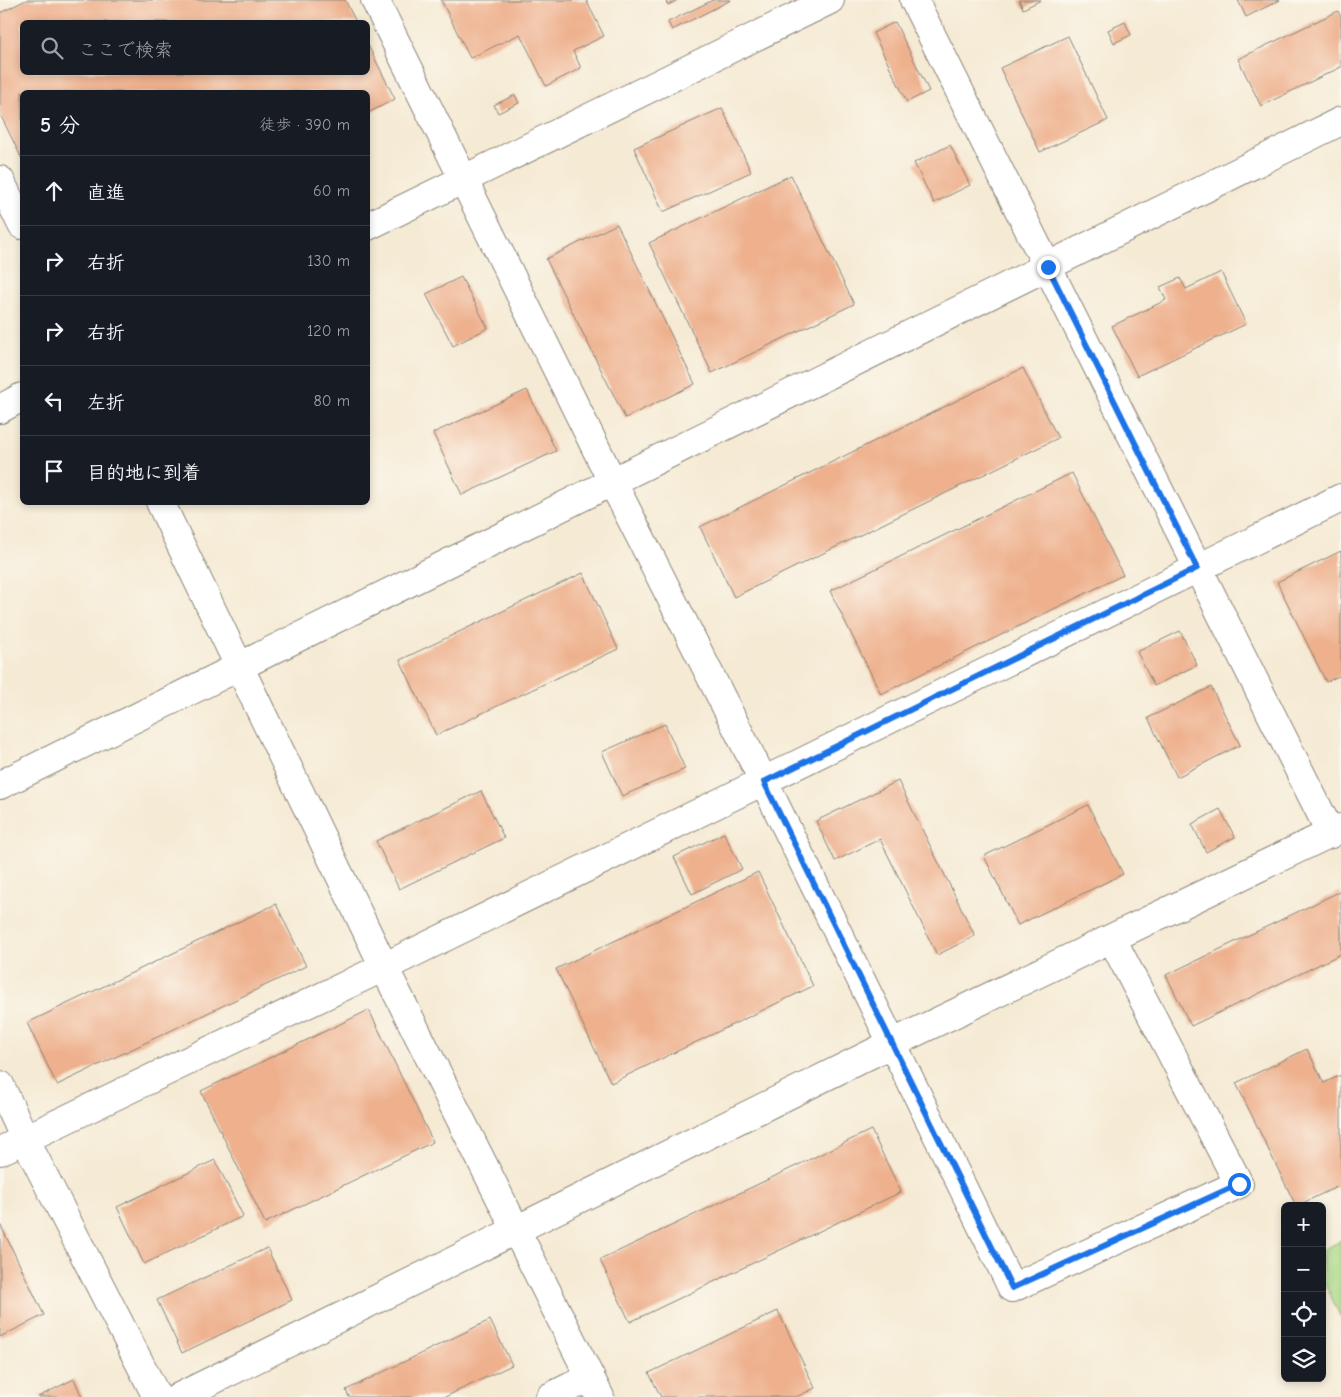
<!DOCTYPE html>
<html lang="ja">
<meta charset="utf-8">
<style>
:root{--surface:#171b24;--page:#20242c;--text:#f1f3f6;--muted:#9ea1a6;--line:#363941}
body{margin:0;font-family:"Comic Neue","Klee One",sans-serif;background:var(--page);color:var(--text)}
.controls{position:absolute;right:15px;bottom:15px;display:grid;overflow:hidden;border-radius:8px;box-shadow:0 2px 8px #0003}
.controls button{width:45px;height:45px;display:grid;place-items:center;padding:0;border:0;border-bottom:1px solid var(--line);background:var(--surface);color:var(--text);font:25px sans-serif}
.stop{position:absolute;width:15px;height:15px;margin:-11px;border:4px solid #1a73e8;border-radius:50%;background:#fff}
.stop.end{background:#1a73e8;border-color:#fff;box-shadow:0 1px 5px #0008}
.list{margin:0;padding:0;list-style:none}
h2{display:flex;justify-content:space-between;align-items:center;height:65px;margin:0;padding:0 20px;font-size:21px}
h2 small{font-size:16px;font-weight:400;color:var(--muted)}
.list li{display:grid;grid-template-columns:32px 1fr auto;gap:15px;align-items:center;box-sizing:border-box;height:70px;padding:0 20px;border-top:1px solid var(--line)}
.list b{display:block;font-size:19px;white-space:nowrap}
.list em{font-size:16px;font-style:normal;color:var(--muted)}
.icon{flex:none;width:28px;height:28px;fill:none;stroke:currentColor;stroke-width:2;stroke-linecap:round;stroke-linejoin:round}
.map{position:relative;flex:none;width:1341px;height:1397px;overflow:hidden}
.search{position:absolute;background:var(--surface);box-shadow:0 2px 8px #0003;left:20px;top:20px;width:350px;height:55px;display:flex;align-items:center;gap:12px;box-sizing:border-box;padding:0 18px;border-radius:8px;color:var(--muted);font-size:19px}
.panel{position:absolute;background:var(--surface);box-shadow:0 2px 8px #0003;left:20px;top:90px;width:350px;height:415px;border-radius:8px}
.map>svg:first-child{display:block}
</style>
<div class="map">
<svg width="1341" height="1397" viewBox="0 0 1341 1397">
<rect width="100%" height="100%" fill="#fbf7ec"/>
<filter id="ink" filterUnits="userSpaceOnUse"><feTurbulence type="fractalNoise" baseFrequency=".02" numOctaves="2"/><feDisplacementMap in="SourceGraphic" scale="10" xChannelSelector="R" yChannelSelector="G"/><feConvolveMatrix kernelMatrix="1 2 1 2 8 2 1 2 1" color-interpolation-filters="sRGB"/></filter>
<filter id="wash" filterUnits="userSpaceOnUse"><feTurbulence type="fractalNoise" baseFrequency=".0096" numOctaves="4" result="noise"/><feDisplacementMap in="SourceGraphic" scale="20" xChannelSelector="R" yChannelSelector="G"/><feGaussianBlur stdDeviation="1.12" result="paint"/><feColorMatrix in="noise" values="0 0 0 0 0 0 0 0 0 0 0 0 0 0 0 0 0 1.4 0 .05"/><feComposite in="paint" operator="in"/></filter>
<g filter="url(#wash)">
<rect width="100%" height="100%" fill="#f5ead4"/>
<!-- green -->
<path fill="#a9d784" stroke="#627a50" d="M1341,1241V1318L1322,1278V1250Z"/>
<g id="blocks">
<!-- building -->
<g fill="#eeb08d">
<path d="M26,0H345L356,22H22V72H368V45L395,99L368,113V92H22V159L0,114V13Z"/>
<path d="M441,0H586L604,36L573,51L581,68L546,86L520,34L470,58Z"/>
<path d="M665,0H677L668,5Z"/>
<path d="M713,0H731L672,30L668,22Z"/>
<path d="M1019,0H1041L1023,9Z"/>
<path d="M1238,0H1280L1246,17Z"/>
<path d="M1338,11L1341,17V67L1261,106L1238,59Z"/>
<path d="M895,22L929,91L907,102L873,33Z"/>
<path d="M1125,22L1131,35L1114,43L1108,30Z"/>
<path d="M1068,36L1108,120L1040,152L1000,68Z"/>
<path d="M515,95L519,103L498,113L494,105Z"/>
<path d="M722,108L751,172L663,212L634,148Z"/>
<path d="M950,145L970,185L934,203L914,163Z"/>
<path d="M791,175L854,304L712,373L649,243Z"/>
<path d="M617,224L695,384L625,418L546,259Z"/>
<path d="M1221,272L1246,324L1137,376L1112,326L1166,300L1160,287L1180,278L1186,289Z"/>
<path d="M461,277L488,328L453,346L426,294Z"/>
<path d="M1023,368L1058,438L734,597L700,527Z"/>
<path d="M527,390L556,451L462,495L433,433Z"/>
<path d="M1072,473L1123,575L881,694L830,591Z"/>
<path d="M1341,551V675L1326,682L1277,582Z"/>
<path d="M583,573L618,649L436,735L400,660Z"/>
<path d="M1180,631L1197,665L1154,686L1137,652Z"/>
<path d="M1211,687L1240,745L1177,777L1148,718Z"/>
<path d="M665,724L685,769L622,796L602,752Z"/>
<path d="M898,781L975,936L937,955L880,839L835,861L816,821Z"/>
<path d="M481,791L504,838L399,889L376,841Z"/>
<path d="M1088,805L1123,874L1018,925L984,856Z"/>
<path d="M1220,809L1235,837L1206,852L1192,824Z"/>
<path d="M724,833L742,869L692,894L674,857Z"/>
<path d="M758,872L813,986L611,1083L556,969Z"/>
<path d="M1341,891V954L1191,1026L1166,975Z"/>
<path d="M276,904L306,966L57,1085L27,1023Z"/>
<path d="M369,1010L433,1142L265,1223L201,1091Z"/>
<path d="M1307,1049L1324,1083L1341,1075V1185L1296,1206L1236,1083Z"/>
<path d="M871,1130L901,1192L630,1322L600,1260Z"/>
<path d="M215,1160L243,1216L144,1264L117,1207Z"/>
<path d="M0,1224L44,1315L0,1337Z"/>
<path d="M267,1248L292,1300L182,1353L157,1300Z"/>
<path d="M778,1311L815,1388L796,1397H661L649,1373Z"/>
<path d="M490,1320L512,1365L445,1397H349L346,1390Z"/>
<path d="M74,1379L82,1397H38Z"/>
</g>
</g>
</g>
<g filter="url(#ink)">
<use href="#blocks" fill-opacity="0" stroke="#888378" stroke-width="1"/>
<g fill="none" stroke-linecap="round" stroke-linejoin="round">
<!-- minor casing -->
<g stroke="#888378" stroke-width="30">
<g id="minor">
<path d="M375,0L613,483L764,782L1012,1288L1239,1184L1112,939"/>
<path d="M914,0L1331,834"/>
<path d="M0,180L22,225"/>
<path d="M368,226L830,0"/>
<path d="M0,409L22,397"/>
<path d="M160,502L384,967L600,1397"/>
<path d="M0,785L1341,121"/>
<path d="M0,1085L25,1139L157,1397"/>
<path d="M0,1151L384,967L1341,498"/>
<path d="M179,1397L891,1044L1341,828"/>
<path d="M550,1397L590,1377"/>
</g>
</g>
<!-- minor -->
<use href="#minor" stroke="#fff" stroke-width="28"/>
</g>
</g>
<g fill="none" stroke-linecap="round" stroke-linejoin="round" filter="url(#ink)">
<!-- route -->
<path stroke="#1a73e8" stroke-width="6" d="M1048,267L1197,568L764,782L1012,1288L1239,1184"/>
</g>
</svg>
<div class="controls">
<button>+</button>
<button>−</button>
<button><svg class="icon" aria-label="locate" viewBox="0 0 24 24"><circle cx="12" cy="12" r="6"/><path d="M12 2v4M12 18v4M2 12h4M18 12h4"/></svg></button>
<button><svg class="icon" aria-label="layers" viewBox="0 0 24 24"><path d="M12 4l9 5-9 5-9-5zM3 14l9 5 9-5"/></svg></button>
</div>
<div class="stop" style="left:1239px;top:1184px"></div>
<div class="stop end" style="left:1048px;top:267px"></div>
<div class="search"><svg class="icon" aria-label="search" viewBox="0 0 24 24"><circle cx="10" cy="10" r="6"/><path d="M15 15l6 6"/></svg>ここで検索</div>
<section class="panel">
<h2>5 分<small>徒歩 · 390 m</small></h2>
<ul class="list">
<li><svg class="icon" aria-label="ahead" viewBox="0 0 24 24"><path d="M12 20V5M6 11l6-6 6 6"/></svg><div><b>直進</b></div><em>60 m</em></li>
<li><svg class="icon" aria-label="right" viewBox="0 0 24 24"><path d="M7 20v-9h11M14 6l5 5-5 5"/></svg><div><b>右折</b></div><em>130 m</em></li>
<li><svg class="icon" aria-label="right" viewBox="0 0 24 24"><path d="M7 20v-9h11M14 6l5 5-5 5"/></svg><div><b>右折</b></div><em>120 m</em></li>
<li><svg class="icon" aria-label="left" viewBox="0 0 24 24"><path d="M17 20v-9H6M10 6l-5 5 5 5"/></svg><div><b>左折</b></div><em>80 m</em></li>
<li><svg class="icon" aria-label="arrive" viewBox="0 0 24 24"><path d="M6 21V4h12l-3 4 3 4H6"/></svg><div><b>目的地に到着</b></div></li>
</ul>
</section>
</div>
